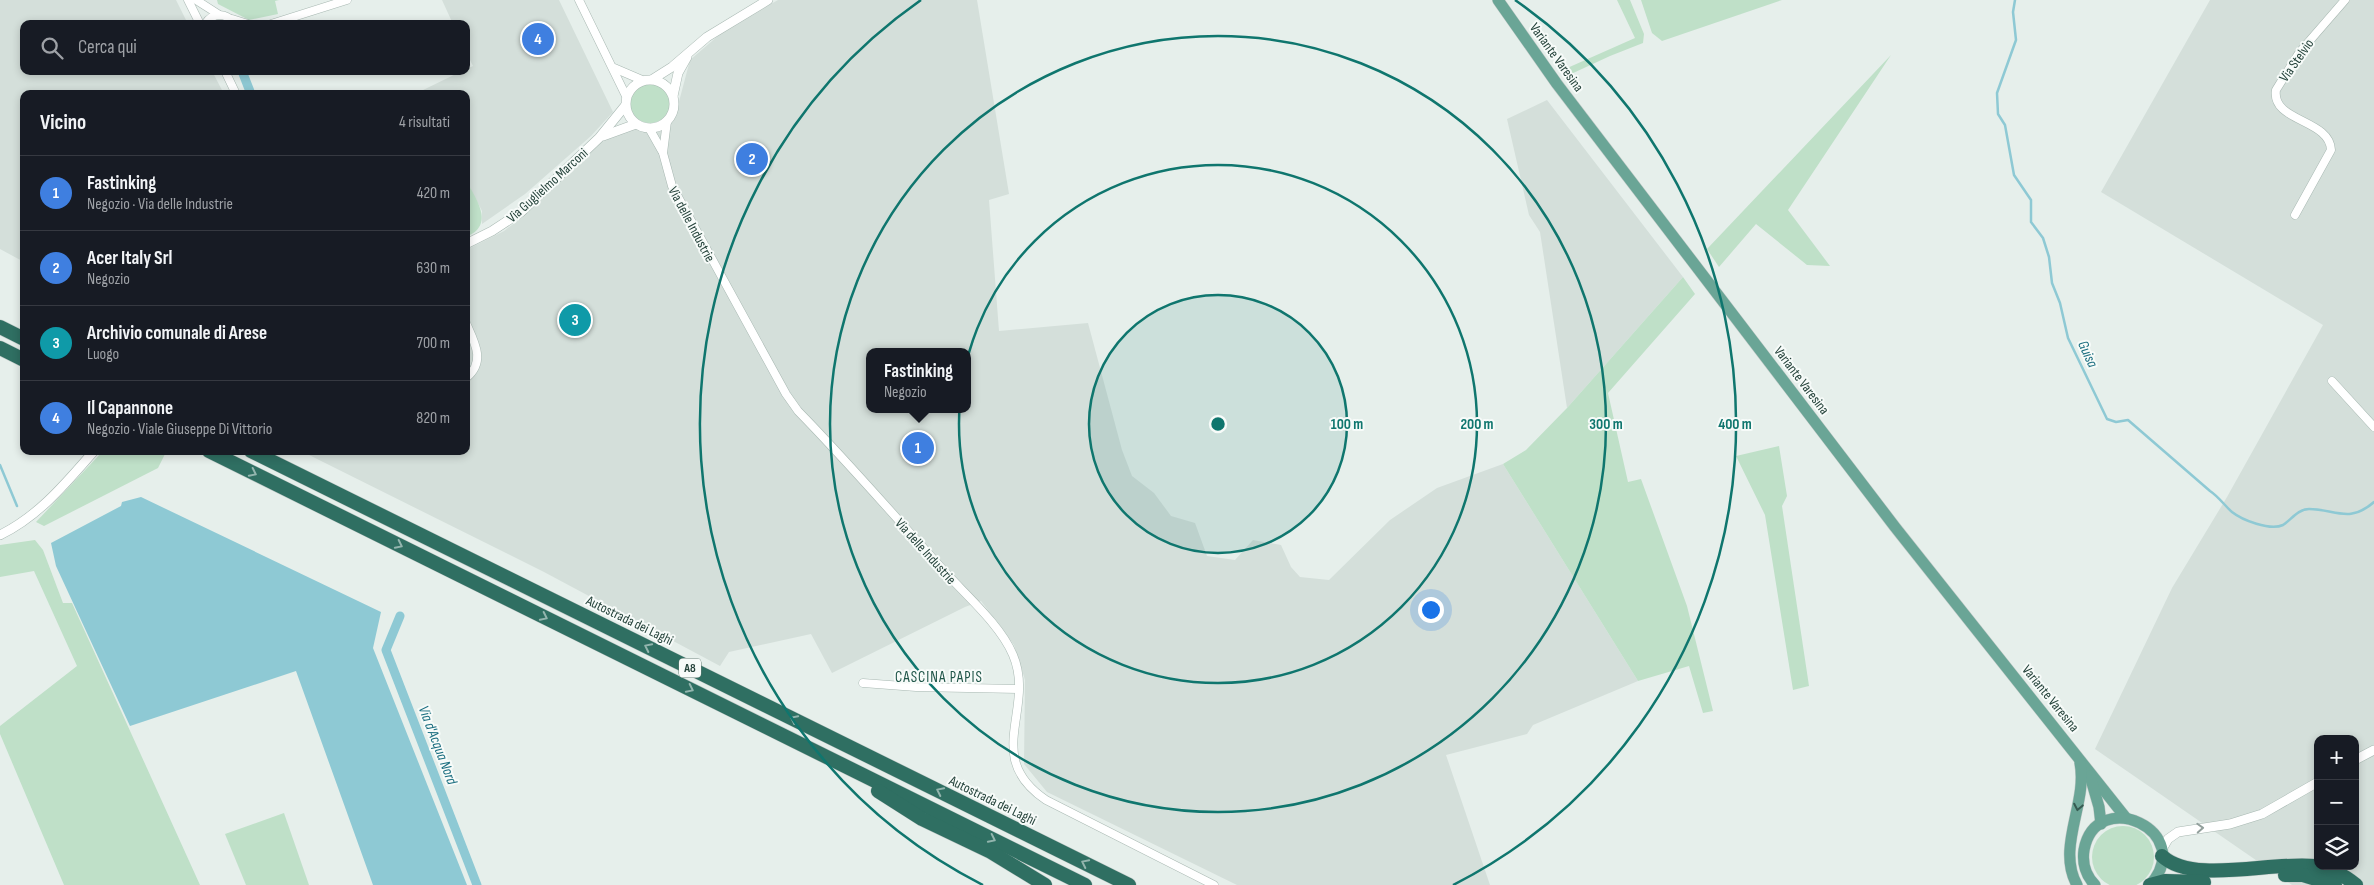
<!DOCTYPE html>
<html lang="it">
<meta charset="utf-8">
<style>
:root{--surface:#171b24;--page:#20242c;--text:#f1f3f6;--muted:#9ea1a6;--line:#363941;--accent:#8c9099}
body{margin:0;font-family:"Sofia Sans Condensed",sans-serif;background:var(--page);color:var(--text)}
.controls{position:absolute;right:15px;bottom:15px;display:grid;overflow:hidden;border-radius:10px;box-shadow:0 2px 8px #0003}
.controls button{width:45px;height:45px;display:grid;place-items:center;padding:0;border:0;border-bottom:1px solid var(--line);background:var(--surface);color:var(--text);font:25px sans-serif}
.you{position:absolute;left:1430px;top:609px;width:18px;height:18px;margin:-12px;border:4px solid #fff;border-radius:50%;background:#1a73e8;box-shadow:0 0 0 8px #1a73e833}
.badge{display:grid;place-items:center;width:32px;height:32px;border-radius:50%;background:var(--accent);color:#fff;font-size:16px;font-weight:700}
.pin{position:absolute;translate:-50% -50%;border:2px solid #fff;box-shadow:0 1px 5px #0006}
.popup{position:absolute;left:866px;top:348px;width:105px;height:65px;box-sizing:border-box;display:grid;place-content:center;border-radius:10px;background:var(--surface);filter:drop-shadow(0 1px 4px #0005);font-size:16px;white-space:nowrap;color:var(--muted)}
.popup b{font-size:19px;color:var(--text)}
.popup::after{content:'';position:absolute;left:50%;top:100%;margin-left:-10px;border:10px solid transparent;border-top-color:var(--surface)}
.list{margin:0;padding:0;list-style:none}
h2{display:flex;justify-content:space-between;align-items:center;height:65px;margin:0;padding:0 20px;font-size:21px}
h2 small{font-size:16px;font-weight:400;color:var(--muted)}
.list li{display:grid;grid-template-columns:32px 1fr auto;gap:15px;align-items:center;box-sizing:border-box;height:75px;padding:0 20px;border-top:1px solid var(--line)}
.list b{display:block;font-size:19px;white-space:nowrap}
.list p{margin:0;font-size:16px;white-space:nowrap;color:var(--muted)}
.list em{font-size:16px;font-style:normal;color:var(--muted)}
.icon{flex:none;width:28px;height:28px;fill:none;stroke:currentColor;stroke-width:2;stroke-linecap:round;stroke-linejoin:round}
.map{position:relative;flex:none;width:2374px;height:885px;overflow:hidden}
.search{position:absolute;background:var(--surface);box-shadow:0 2px 8px #0003;left:20px;top:20px;width:450px;height:55px;display:flex;align-items:center;gap:12px;box-sizing:border-box;padding:0 18px;border-radius:10px;color:var(--muted);font-size:19px}
.panel{position:absolute;background:var(--surface);box-shadow:0 2px 8px #0003;left:20px;top:90px;width:450px;height:365px;border-radius:10px}
.map>svg:first-child{display:block}
</style>
<div class="map">
<svg width="2374" height="885" viewBox="0 0 2374 885">
<rect width="100%" height="100%" fill="#e6efeb"/>
<!-- built -->
<g fill="#d4dfda" fill-rule="evenodd">
<path d="M0,0H176L188,24H24V71H212L224,94H24V262L0,249Z"/>
<path d="M442,0H559L613,112L591,136L525,194L482,224V211L466,180V94H422L421,91L462,71H466V69L473,66L466,52V24H453Z"/>
<path d="M778,0H977L1009,194L989,200L999,331L1088,323L1122,450L1132,476L1154,493L1171,516L1195,523L1207,556L1235,560L1253,540L1281,545L1291,567L1300,577L1329,580L1390,520L1437,488L1503,464L1638,681L1533,725L1527,734L1446,755L1490,885H1237L1047,792L1024,764L1025,680L1014,645L981,601L965,607L832,673L811,634L729,652L720,666L544,572L301,451H466V250L504,231L522,217L601,141L614,134L635,128L653,131L671,122L676,113L690,60L726,29ZM869,352H967V409H869Z"/>
<path d="M2210,0H2374V885H2292L2095,749L2172,588L2227,497L2323,325L2101,192ZM2318,739H2355V866H2318Z"/>
<path d="M1547,100L1683,277L1567,408L1540,232L1529,215L1507,119Z"/>
</g>
<!-- green -->
<g fill="#bfe0c8">
<path d="M217,0H279L275,1L278,14L249,20L218,4Z"/>
<path d="M1617,0H1630L1644,34L1643,43L1610,56L1571,74L1565,69L1635,38Z"/>
<path d="M1641,0H1782L1662,41L1652,33Z"/>
<path d="M1891,55L1788,210L1830,266L1807,265L1756,224L1719,267L1707,249Z"/>
<circle cx="650" cy="103" r="20"/>
<path d="M466,180C476,199 496,225 466,237Z"/>
<path d="M1683,277L1695,294L1608,393L1628,482L1641,479L1687,606L1713,711L1703,713L1689,666L1638,681L1503,464L1526,450L1567,408Z"/>
<path d="M1779,446L1787,496L1782,506L1809,686L1793,690L1765,515L1736,456Z"/>
<path d="M103,451L166,452L158,468L44,526L36,522Z"/>
<path d="M35,540L43,550L63,603H72L200,885H64L0,734V726L77,666L34,571L0,577V545Z"/>
<path d="M284,813L309,885H246L225,834Z"/>
<circle cx="2123" cy="857" r="31"/>
</g>
<!-- water -->
<path fill="#8ec9d4" d="M141,497L381,612L373,648L467,885H373L296,671L130,726L56,566L51,543L121,506L122,502Z"/>
<g fill="none" stroke-linecap="round" stroke-linejoin="round">
<!-- stream -->
<g stroke="#8ec9d4" stroke-width="2.5">
<path d="M2015,0L2013,12L2016,40L1997,93L1998,114L2005,125L2014,175L2031,200V222L2043,238L2049,257L2052,283L2060,303L2068,338L2107,419L2116,422L2128,420L2210,491C2219,497 2224,505 2232,512C2242,520 2270,531 2283,525C2291,520 2298,509 2309,509C2335,509 2349,524 2374,502"/>
<path d="M0,465L17,506"/>
</g>
<!-- canal -->
<g stroke="#8ec9d4" stroke-width="9">
<path d="M242,71L251,94"/>
<path d="M400,616L386,650L477,885"/>
</g>
<!-- minor casing -->
<g stroke="#a8b8b2" stroke-width="9">
<g id="minor">
<path d="M188,0L200,24"/>
<path d="M196,0L218,14"/>
<path d="M579,0L626,96"/>
<path d="M232,19L248,24"/>
<path d="M205,24C213,12 226,12 235,24"/>
<path d="M271,24L347,0"/>
<path d="M614,68L642,80"/>
<path d="M225,71L236,94"/>
<path d="M667,121L663,153L672,186L786,394L798,411C849,463 897,519 946,573C967,596 1001,626 1013,655C1036,709 982,757 1046,800L1214,885"/>
<path d="M649,128L662,151"/>
<path d="M2295,215L2331,150C2330,119 2271,122 2276,90L2299,53L2345,0"/>
<path d="M466,323C475,343 486,362 466,378"/>
<path d="M2332,381L2374,427"/>
<path d="M863,683L916,687L1018,689"/>
</g>
</g>
<!-- tertiary casing -->
<g stroke="#a8b8b2" stroke-width="10">
<g id="tertiary">
<path d="M653,79L672,67L707,37L768,0"/>
<circle cx="650" cy="104" r="24"/>
<path d="M673,96L678,73L687,57"/>
<path d="M603,136L636,124"/>
<path d="M466,244L492,231L521,212L599,138L625,106"/>
<path d="M0,535C39,516 66,483 94,451"/>
<path d="M2355,760L2374,750"/>
<path d="M2161,851L2168,839L2178,832L2230,824L2262,814L2318,782"/>
</g>
</g>
<!-- primary casing -->
<g stroke="#c2cac8" stroke-width="12">
<g id="primary">
<path d="M1498,0L1557,84L1895,527L2126,818"/>
<path d="M2090,776L2099,807L2101,824"/>
<path d="M2077,885C2056,847 2088,803 2080,763"/>
<path d="M2095,885C2086,876 2082,863 2084,850C2096,785 2198,831 2150,885"/>
</g>
</g>
<!-- motorway casing -->
<g stroke="#c2cac8" stroke-width="15">
<g id="motorway">
<path d="M0,327L24,339"/>
<path d="M0,348L24,360"/>
<path d="M209,451L1085,885"/>
<path d="M251,451L1129,885"/>
<path d="M878,791L922,819L991,852L1045,885"/>
<path d="M2162,856C2193,885 2272,861 2314,866C2330,868 2344,875 2356,885"/>
<path d="M2285,875H2303L2335,885"/>
<path d="M2150,885L2165,881L2204,882"/>
</g>
</g>
<!-- minor -->
<use href="#minor" stroke="#fff" stroke-width="8"/>
<!-- tertiary -->
<use href="#tertiary" stroke="#fff" stroke-width="9"/>
<!-- primary -->
<use href="#primary" stroke="#6aa596" stroke-width="11"/>
<!-- motorway -->
<use href="#motorway" stroke="#2f6f62" stroke-width="14"/>
</g>
<!-- one-way arrows -->
<defs><path id="oneway-chevron" d="M-2-3.5L2.5 0L-2 3.5" fill="none" stroke-width="1.6" stroke-linecap="round" stroke-linejoin="round" transform="scale(1.25)"/></defs>
<g stroke="#93b5ae">
<use href="#oneway-chevron" transform="translate(253 473) rotate(26)"/>
<use href="#oneway-chevron" transform="translate(399 545) rotate(26)"/>
<use href="#oneway-chevron" transform="translate(544 617) rotate(26)"/>
<use href="#oneway-chevron" transform="translate(648 647) rotate(-154)"/>
<use href="#oneway-chevron" transform="translate(690 689) rotate(26)"/>
<use href="#oneway-chevron" transform="translate(794 719) rotate(-154)"/>
<use href="#oneway-chevron" transform="translate(940 791) rotate(-154)"/>
<use href="#oneway-chevron" transform="translate(992 839) rotate(26)"/>
<use href="#oneway-chevron" transform="translate(1085 863) rotate(-154)"/>
</g>
<use stroke="#365b51" href="#oneway-chevron" transform="translate(2078 807) rotate(101)"/>
<use stroke="#92a09c" href="#oneway-chevron" transform="translate(2200 828) rotate(-3)"/>
<!-- distance rings -->
<circle cx="1218" cy="424" r="129" fill="#0f766e" fill-opacity=".12"/>
<g fill="none" stroke="#0f766e" stroke-width="2.5">
<circle cx="1218" cy="424" r="129"/>
<circle cx="1218" cy="424" r="259"/>
<circle cx="1218" cy="424" r="388"/>
<path d="M983 885A517 517 0 0 1 921 0M1515 0A517 517 0 0 1 1453 885"/>
</g>
<g text-anchor="middle" stroke-width="4" stroke-linejoin="round" paint-order="stroke">
<!-- shield labels -->
<rect fill="#f7fbf9" stroke="#637a73" stroke-width="1" x="679" y="658.5" width="22" height="19" rx="4"/>
<g font-size="12" font-weight="bold" fill="#24423a">
<text x="690" y="672">A8</text>
</g>
<!-- street labels -->
<g font-size="14" fill="#24423a" stroke="#f7fbf9">
<text transform="translate(1557 57) rotate(54)" y="5">Variante Varesina</text>
<text transform="translate(2296 60) rotate(-55)" y="5">Via Stelvio</text>
<text transform="translate(547 185) rotate(-42)" y="5">Via Guglielmo Marconi</text>
<text transform="translate(692 224) rotate(62)" y="5">Via delle Industrie</text>
<text transform="translate(1802 380) rotate(53)" y="5">Variante Varesina</text>
<text transform="translate(926 551) rotate(48)" y="5">Via delle Industrie</text>
<text transform="translate(630 620) rotate(26)" y="5">Autostrada dei Laghi</text>
<text transform="translate(2051 698) rotate(51)" y="5">Variante Varesina</text>
<text transform="translate(993 800) rotate(26)" y="5">Autostrada dei Laghi</text>
</g>
<!-- water labels -->
<g font-size="15" font-style="italic" fill="#1c6f80" stroke="#f7fbf9">
<text transform="translate(2088 354) rotate(65)" y="5">Guisa</text>
<text transform="translate(438 745) rotate(69)" y="5">Via d'Acqua Nord</text>
</g>
<!-- neighbourhood labels -->
<g font-size="15" letter-spacing="1" fill="#1f5548" stroke="#f7fbf9">
<text x="939" y="682">CASCINA PAPIS</text>
</g>
</g>
<circle cx="1218" cy="424" r="8" fill="#0f766e" stroke="#f7fbf9" stroke-width="2.5"/>
<g font-size="15" text-anchor="middle" font-weight="bold" fill="#0f766e" stroke="#f7fbf9" stroke-width="4" stroke-linejoin="round" paint-order="stroke">
<text x="1347" y="429">100 m</text>
<text x="1477" y="429">200 m</text>
<text x="1606" y="429">300 m</text>
<text x="1735" y="429">400 m</text>
</g>
</svg>
<div class="controls">
<button>+</button>
<button>−</button>
<button><svg class="icon" aria-label="layers" viewBox="0 0 24 24"><path d="M12 4l9 5-9 5-9-5zM3 14l9 5 9-5"/></svg></button>
</div>
<div class="you"></div>
<div class="pin badge" style="left:918px;top:448px;background:#3f7fe0">1</div>
<div class="popup"><b>Fastinking</b>Negozio</div>
<div class="pin badge" style="left:752px;top:159px;background:#3f7fe0">2</div>
<div class="pin badge" style="left:575px;top:320px;background:#0f9aa8">3</div>
<div class="pin badge" style="left:538px;top:39px;background:#3f7fe0">4</div>
<div class="search"><svg class="icon" aria-label="search" viewBox="0 0 24 24"><circle cx="10" cy="10" r="6"/><path d="M15 15l6 6"/></svg>Cerca qui</div>
<section class="panel">
<h2>Vicino<small>4 risultati</small></h2>
<ul class="list">
<li><span class="badge" style="background:#3f7fe0">1</span><div><b>Fastinking</b><p>Negozio · Via delle Industrie</p></div><em>420 m</em></li>
<li><span class="badge" style="background:#3f7fe0">2</span><div><b>Acer Italy Srl</b><p>Negozio</p></div><em>630 m</em></li>
<li><span class="badge" style="background:#0f9aa8">3</span><div><b>Archivio comunale di Arese</b><p>Luogo</p></div><em>700 m</em></li>
<li><span class="badge" style="background:#3f7fe0">4</span><div><b>Il Capannone</b><p>Negozio · Viale Giuseppe Di Vittorio</p></div><em>820 m</em></li>
</ul>
</section>
</div>
